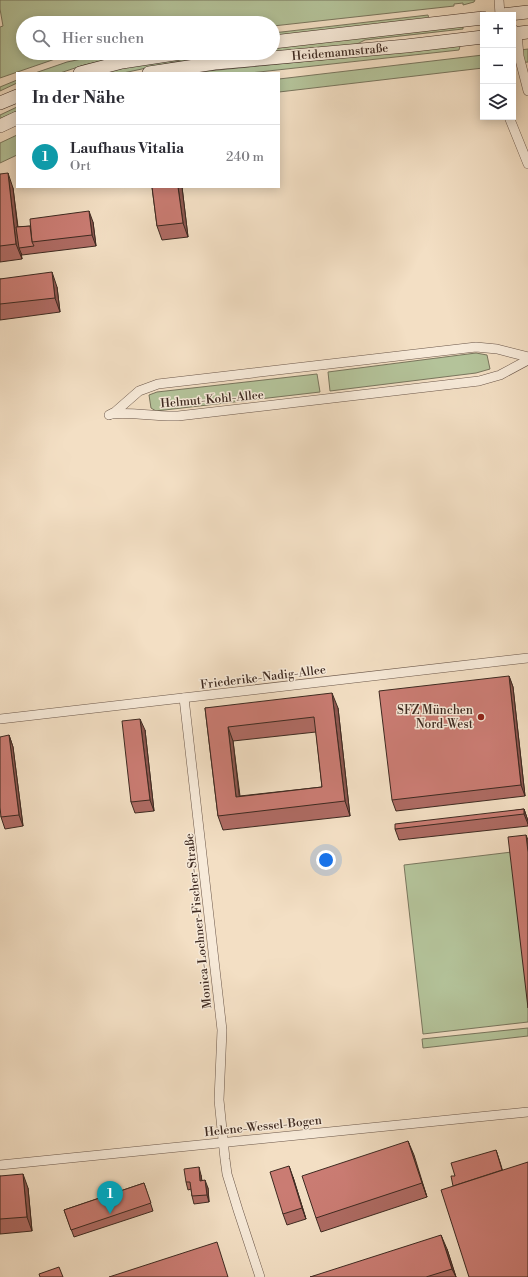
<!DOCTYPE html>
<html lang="de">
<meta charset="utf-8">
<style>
:root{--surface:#fff;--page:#f2f2f3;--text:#2b2b33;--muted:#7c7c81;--line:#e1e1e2;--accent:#8f2418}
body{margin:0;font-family:"Libre Bodoni",serif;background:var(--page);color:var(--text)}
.controls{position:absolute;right:12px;top:12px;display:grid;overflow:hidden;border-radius:0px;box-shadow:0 2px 10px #0003}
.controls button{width:36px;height:36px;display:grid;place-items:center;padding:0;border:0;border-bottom:1px solid var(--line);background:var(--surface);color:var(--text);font:20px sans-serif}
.you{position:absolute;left:326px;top:860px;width:14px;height:14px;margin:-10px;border:3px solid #fff;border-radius:50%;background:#1a73e8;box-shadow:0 0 0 6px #1a73e833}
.badge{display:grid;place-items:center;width:26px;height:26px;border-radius:50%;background:var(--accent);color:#fff;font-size:13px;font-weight:700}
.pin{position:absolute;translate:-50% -33px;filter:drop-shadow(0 1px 2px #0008)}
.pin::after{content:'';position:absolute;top:21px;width:14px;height:12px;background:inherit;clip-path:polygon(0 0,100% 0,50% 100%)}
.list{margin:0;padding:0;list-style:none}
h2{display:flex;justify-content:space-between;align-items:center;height:52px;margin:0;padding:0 16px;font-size:17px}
h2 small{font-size:13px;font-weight:400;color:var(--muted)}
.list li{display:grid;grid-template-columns:26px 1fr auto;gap:12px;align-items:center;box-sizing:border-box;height:64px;padding:0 16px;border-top:1px solid var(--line)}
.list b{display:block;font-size:15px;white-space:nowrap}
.list p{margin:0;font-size:13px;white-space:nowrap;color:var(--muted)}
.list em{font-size:13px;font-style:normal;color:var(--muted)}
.icon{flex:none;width:22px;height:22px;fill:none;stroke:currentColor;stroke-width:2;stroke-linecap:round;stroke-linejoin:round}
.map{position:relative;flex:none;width:528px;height:1277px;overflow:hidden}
.search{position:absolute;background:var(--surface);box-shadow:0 2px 10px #0003;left:16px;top:16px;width:264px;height:44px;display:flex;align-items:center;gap:10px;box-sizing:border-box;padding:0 14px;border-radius:22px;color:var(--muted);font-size:15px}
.panel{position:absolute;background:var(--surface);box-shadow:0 2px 10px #0003;left:16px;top:72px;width:264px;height:116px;border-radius:0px}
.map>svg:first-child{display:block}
</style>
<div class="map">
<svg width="528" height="1277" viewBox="0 0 528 1277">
<rect width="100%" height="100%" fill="#f3dfc4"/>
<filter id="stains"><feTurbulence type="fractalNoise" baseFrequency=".005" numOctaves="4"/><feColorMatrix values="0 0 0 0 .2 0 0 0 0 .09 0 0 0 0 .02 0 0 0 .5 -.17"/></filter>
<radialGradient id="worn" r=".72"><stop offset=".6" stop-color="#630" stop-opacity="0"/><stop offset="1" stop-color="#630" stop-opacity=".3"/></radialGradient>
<!-- green -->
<g fill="#b4c39a" stroke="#79765e">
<path d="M0,0H475L474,2L463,5V3L454,4V6L273,26V23H23V53H78L58,58L0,78V27L3,26L0,9Z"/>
<path d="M428,15L429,19L273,36V33Z"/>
<path d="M463,26V29L365,40L353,46L212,58L175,62L123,73H100C141,64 188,55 230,53C244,52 259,53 273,53V48Z"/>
<path d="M460,46L459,50L250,73H188Z"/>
<path d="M528,49V62L513,64V51Z"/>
<path d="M111,53H138L84,65L60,73H35L67,62Z"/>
<path d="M483,55V68L279,92V79Z"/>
<path d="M17,80V83L0,91V87Z"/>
<path d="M17,107V112L0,119V115Z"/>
<path d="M17,135V155L0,163V143Z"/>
<path d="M476,353L487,355L490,369L476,373L330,391L328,372Z"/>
<path d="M317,374L320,392L156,411L151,408L149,395L157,392Z"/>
<path d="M512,852L528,990V1022L423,1034L404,865Z"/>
<path d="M528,1028V1036L423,1048L422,1039Z"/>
</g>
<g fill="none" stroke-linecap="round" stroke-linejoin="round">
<!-- street casing -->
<g stroke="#6b574a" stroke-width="10">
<g id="street">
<path d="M499,0L500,15"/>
<path d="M513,29L517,33L519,56L528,91"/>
<path d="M509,117L528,164"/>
<path d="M112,414C134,412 156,417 178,416L479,381L500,375L528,360"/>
<path d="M109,415L115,412L139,391L158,384L476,347L497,349L528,357"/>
<path d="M184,698L222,1030L219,1100L225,1159L227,1174L238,1210L260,1277"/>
<path d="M0,719L528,658"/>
<path d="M0,1165L528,1112"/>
</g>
</g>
<!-- secondary casing -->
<g stroke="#3e2a21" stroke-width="14">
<g id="secondary">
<path d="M502,15L528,12"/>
<path d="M513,34L528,32"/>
<path d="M273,42L483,18"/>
<path d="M80,73L122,62L181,53"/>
<path d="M149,73L215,63L406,46L483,37"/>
<path d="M0,103L17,96"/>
<path d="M0,126L17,118"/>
</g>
</g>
<!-- street -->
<use href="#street" stroke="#f7ead9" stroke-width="9"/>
<!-- secondary -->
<use href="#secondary" stroke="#f7ead9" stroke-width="13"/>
</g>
<!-- wall -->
<g fill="#ae6b63" stroke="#3e2a21" fill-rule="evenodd">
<path d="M0,174L13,188L18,227L93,222L96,246L22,255L21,253L22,259L0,262Z"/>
<path d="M152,187H182L188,237L162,240L157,226Z"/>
<path d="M0,279L57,287L60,312L0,320Z"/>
<path d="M509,676L513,687L525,796L396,811L392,800Z"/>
<path d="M205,708H338L350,816L223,830L218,816ZM316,732L322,787L240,796L233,741Z"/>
<path d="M145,730L154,811L135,813L131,802Z"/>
<path d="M9,735L13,747L23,826L5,829L1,817Z"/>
<path d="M524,809L528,821V826L399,840L395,829Z"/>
<path d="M408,1141L427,1197L321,1232L316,1218Z"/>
<path d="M201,1175L202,1181L208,1188L209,1202L194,1204L192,1196L191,1189L188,1190L186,1182Z"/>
<path d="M0,1176L28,1188L32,1231L0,1234Z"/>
<path d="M293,1177L306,1219L287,1225L283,1214Z"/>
<path d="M144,1183L153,1211L74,1237L64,1210Z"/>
<path d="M447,1249L456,1277H310Z"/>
</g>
<!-- shaded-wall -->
<g fill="#8d5750" stroke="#3e2a21">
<path d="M8,173L13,188L20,248H19L21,253L22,259L16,244Z"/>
<path d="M178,187H182L188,237L183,223Z"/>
<path d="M89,211L93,222L96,246L92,235Z"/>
<path d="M52,272L57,287L60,312L55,298Z"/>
<path d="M509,676L513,687L525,796L521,785Z"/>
<path d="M332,693L338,708L350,816L345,801Z"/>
<path d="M140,719L145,730L154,811L150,800Z"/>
<path d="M228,727L233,741L241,811L236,797Z"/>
<path d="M9,735L13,747L23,826L19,815Z"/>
<path d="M524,809L528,821V824L524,814Z"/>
<path d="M526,835L528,840V852Z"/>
<path d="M408,1141L414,1155L427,1197L422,1183Z"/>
<path d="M496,1150L500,1162L506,1182L502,1171Z"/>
<path d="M289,1166L293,1177L306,1219L302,1208Z"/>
<path d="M199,1167L201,1175L203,1189L200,1181Z"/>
<path d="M23,1174L28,1188L32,1231L27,1217Z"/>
<path d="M205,1180L208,1188L209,1202L207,1195Z"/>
<path d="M441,1235L447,1249L456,1277L452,1269Z"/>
</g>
<!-- building -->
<g fill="#ca7c73" stroke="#3e2a21" fill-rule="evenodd">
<path d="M8,173L16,244L0,246V174Z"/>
<path d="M152,187H178L183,223L157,226Z"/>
<path d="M89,211L92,235L32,242L30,219Z"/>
<path d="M30,226L32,242L34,246L19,248L16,227Z"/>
<path d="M52,272L55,298L0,304V279Z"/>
<path d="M509,676L521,785L392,800L379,691Z"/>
<path d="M332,693L345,801L218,816L205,708ZM314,717L322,787L236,797L228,727Z"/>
<path d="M140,719L150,800L131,802L122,721Z"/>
<path d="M9,735L19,815L1,817L0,807V737Z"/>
<path d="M524,809V814L395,829V824Z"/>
<path d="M526,835L528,852V1008L508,837Z"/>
<path d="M408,1141L422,1183L316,1218L302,1176Z"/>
<path d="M496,1150L502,1170L453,1186L451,1176H455L451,1163Z"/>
<path d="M528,1162V1277H469L441,1190Z"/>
<path d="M289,1166L302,1208L283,1214L270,1172Z"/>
<path d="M199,1167L200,1181L205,1180L207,1195L192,1196L190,1182H186L184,1169Z"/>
<path d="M23,1174L27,1217L0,1219V1176Z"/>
<path d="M144,1183L151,1203L71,1230L64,1210Z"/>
<path d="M441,1235L452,1269L426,1277H310Z"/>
<path d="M217,1242L228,1277H109Z"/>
<path d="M59,1267L63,1277H40L39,1274Z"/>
</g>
<!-- markers -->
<circle fill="#8f2418" stroke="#f7ead9" stroke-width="1.5" cx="481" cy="717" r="4"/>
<g text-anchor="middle" stroke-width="3" stroke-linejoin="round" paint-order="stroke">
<!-- street labels -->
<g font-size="12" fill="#3e2a21" stroke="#f7ead9">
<text transform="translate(340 52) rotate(-5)" y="4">Heidemannstraße</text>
<text transform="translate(212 399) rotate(-5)" y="4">Helmut-Kohl-Allee</text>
<text transform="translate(263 677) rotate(-7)" y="4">Friederike-Nadig-Allee</text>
<text transform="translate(198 921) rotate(-96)" y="4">Monica-Lochner-Fischer-Straße</text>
<text transform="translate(263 1126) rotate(-6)" y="4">Helene-Wessel-Bogen</text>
</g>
<!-- poi labels -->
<g font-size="12" fill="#3e2a21" stroke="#f7ead9" text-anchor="end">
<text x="473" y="714">SFZ München<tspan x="473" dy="14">Nord-West</tspan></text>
</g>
</g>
<rect width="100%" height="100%" filter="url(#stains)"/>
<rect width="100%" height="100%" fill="url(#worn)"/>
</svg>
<div class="controls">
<button>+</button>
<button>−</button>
<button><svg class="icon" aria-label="layers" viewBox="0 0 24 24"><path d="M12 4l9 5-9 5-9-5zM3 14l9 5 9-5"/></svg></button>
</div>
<div class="you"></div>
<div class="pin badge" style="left:110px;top:1214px;background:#0f9aa8">1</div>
<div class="search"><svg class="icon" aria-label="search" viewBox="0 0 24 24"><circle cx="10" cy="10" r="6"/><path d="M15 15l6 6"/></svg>Hier suchen</div>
<section class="panel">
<h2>In der Nähe<small></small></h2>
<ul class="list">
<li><span class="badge" style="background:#0f9aa8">1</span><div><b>Laufhaus Vitalia</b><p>Ort</p></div><em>240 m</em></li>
</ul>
</section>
</div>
